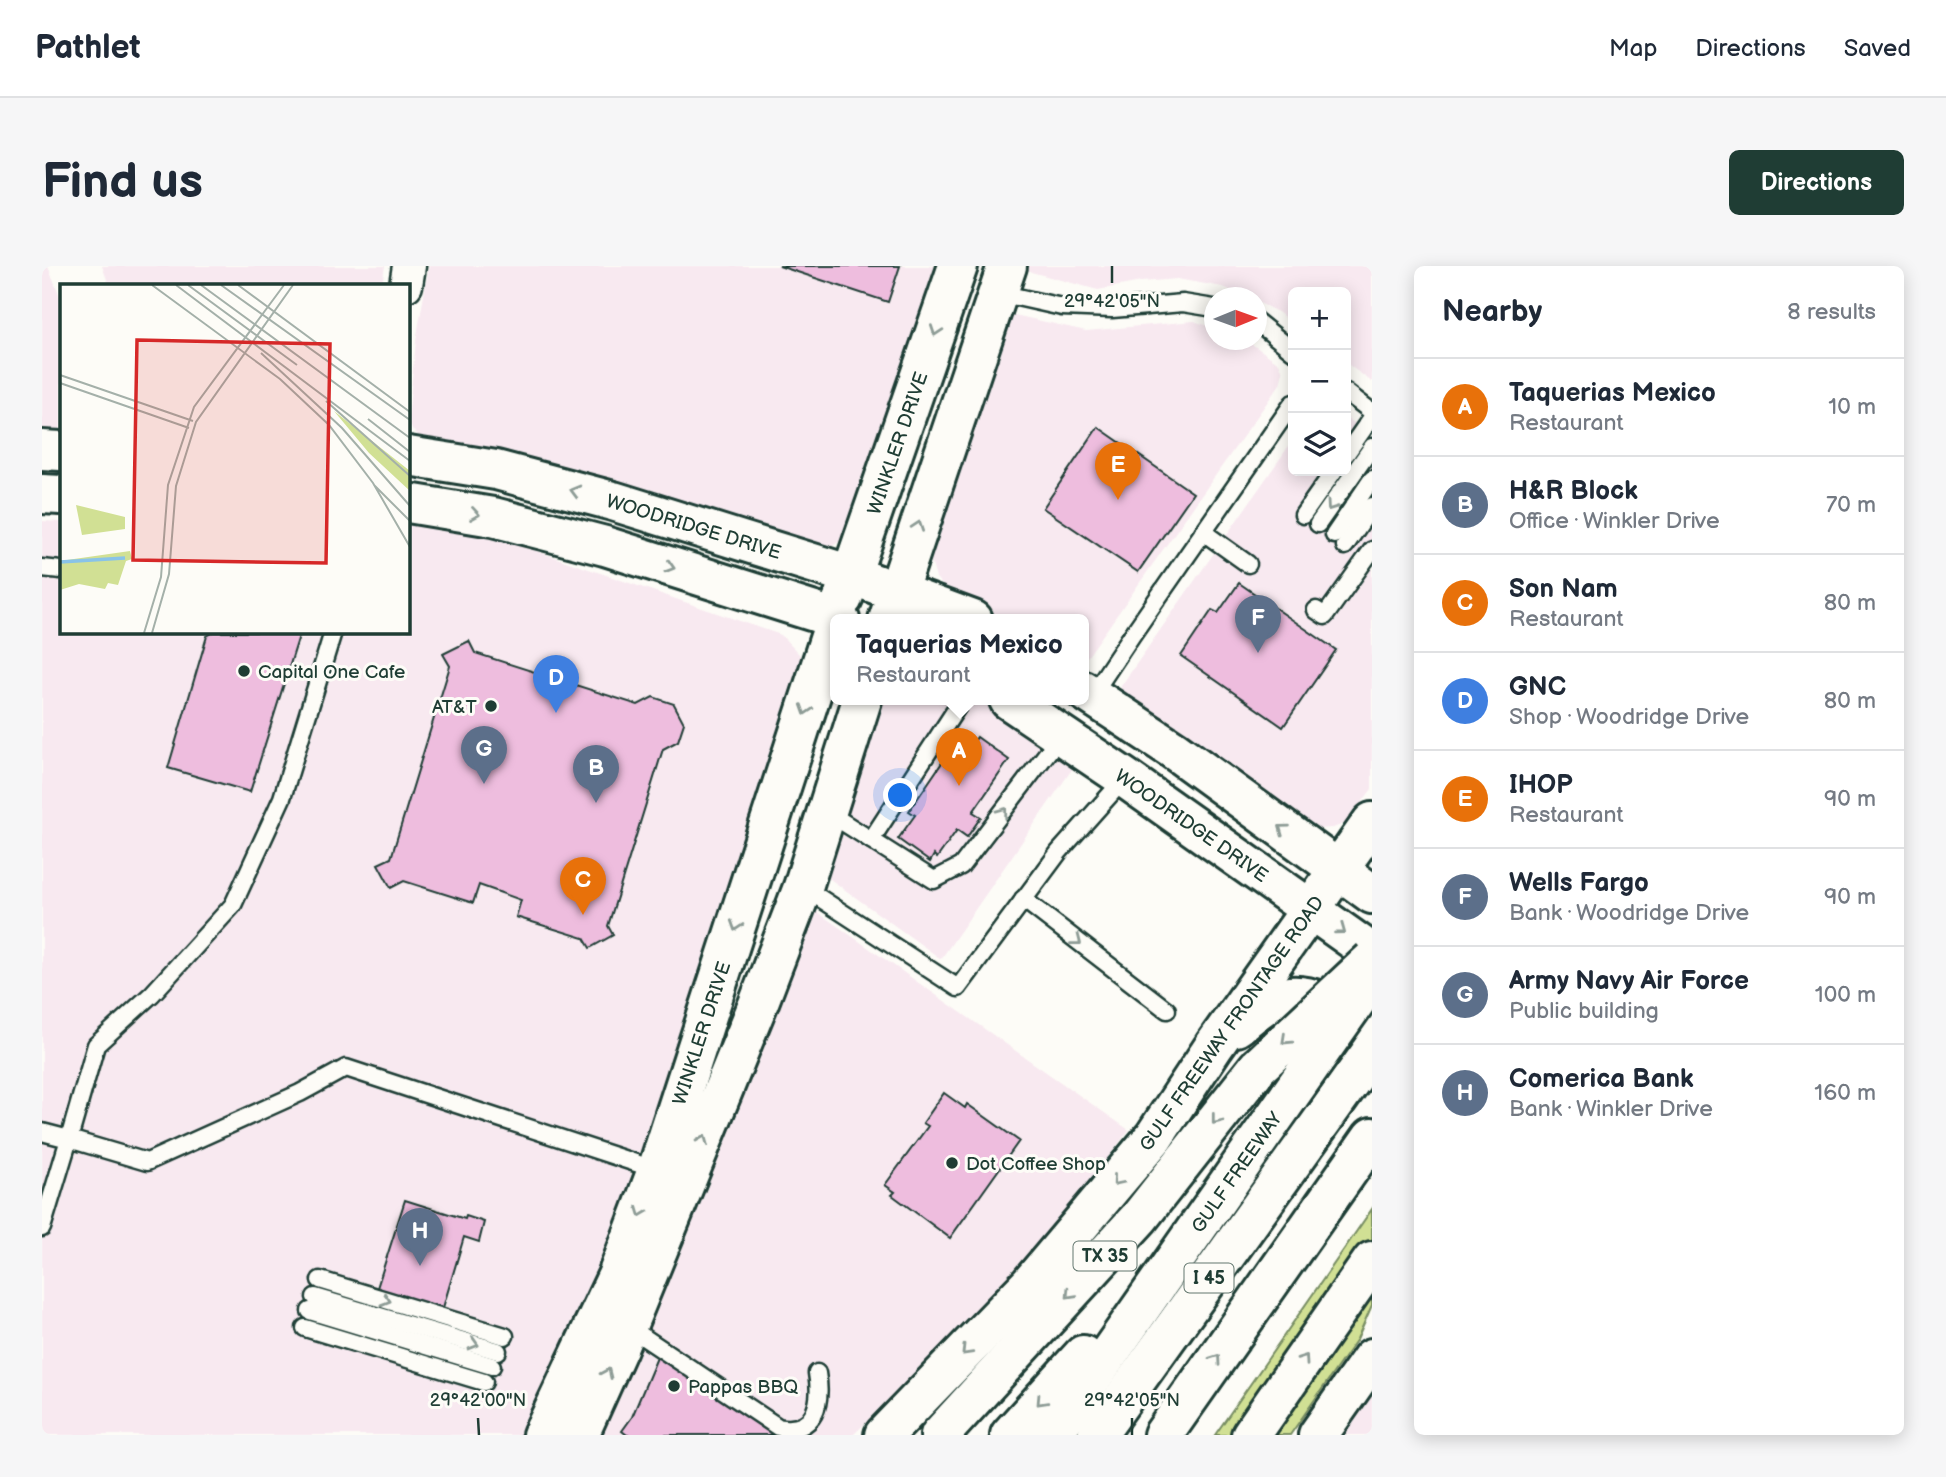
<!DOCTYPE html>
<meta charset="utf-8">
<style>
:root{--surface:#fff;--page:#f6f6f7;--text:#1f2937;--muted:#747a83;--line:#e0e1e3;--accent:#1f3d34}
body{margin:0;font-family:"Balsamiq Sans",sans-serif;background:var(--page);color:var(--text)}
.controls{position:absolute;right:21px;top:21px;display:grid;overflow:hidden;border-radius:10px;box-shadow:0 4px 18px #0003}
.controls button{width:63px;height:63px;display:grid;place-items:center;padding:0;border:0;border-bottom:2px solid var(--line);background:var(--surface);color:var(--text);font:35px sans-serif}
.compass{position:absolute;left:1162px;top:21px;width:63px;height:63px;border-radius:50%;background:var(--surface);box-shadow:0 4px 18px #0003;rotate:89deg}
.you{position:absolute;left:859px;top:530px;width:24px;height:24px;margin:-18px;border:5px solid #fff;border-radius:50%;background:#1a73e8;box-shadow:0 0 0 10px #1a73e833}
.badge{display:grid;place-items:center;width:46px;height:46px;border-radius:50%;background:var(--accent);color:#fff;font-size:23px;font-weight:700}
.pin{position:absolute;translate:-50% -58px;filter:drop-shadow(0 2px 4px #0008)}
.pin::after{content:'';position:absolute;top:37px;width:24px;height:21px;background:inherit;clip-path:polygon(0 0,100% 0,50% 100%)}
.popup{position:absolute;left:788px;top:348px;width:259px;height:91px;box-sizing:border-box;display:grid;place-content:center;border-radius:10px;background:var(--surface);filter:drop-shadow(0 2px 5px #0005);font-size:23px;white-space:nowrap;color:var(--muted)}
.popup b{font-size:26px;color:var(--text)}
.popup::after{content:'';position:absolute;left:50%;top:100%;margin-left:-14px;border:14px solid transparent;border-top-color:var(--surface)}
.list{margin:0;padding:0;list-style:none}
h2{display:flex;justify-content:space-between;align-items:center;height:91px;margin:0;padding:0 28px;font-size:30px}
h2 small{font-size:23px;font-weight:400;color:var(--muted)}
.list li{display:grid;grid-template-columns:46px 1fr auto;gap:21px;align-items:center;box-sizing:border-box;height:98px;padding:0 28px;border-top:2px solid var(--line)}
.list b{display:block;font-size:26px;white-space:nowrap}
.list p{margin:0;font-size:23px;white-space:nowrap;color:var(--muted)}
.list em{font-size:23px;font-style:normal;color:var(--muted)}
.icon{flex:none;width:38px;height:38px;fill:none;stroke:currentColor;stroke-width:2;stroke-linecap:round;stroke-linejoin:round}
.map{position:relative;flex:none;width:1330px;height:1169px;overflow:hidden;border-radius:10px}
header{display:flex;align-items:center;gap:42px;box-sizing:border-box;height:98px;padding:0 35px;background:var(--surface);border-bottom:2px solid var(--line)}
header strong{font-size:33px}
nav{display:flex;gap:38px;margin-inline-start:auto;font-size:24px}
.intro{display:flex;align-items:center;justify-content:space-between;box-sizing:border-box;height:168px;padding:0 42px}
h1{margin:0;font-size:49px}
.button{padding:18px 32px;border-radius:10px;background:var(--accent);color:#fff;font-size:24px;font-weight:700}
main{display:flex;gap:42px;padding:0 42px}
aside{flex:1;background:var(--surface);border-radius:10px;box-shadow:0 4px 18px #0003}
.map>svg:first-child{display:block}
</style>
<header>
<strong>Pathlet</strong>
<nav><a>Map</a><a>Directions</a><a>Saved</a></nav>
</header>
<div class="intro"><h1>Find us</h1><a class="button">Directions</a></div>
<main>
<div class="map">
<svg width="1330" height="1169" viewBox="0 0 1330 1169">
<rect width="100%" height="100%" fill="#fdfcf7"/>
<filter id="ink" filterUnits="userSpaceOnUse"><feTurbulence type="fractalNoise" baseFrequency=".0143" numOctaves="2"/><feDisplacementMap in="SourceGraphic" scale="14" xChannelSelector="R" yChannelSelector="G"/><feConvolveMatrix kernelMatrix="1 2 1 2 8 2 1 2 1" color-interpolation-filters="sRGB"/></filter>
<g filter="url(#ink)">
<!-- built -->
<g fill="#f8e9f0">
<path d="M0,0H6L19,33V166L0,165Z"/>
<path d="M60,0H343L340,19H67Z"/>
<path d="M387,0H899L804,271L789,281H768L381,173L370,164L366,152L374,75Z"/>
<path d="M981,0H1330V116L1304,97V26H1251V58L1236,46L1215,36L1214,32L1205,31L1181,21L1135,13L1099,16L1056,24L989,6Z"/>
<path d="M968,48L1044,65L1152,55L1172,62V74H1204L1237,97L1241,106L1238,118L1046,390L1041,393V354H966L906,325L894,312L889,295L891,277Z"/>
<path d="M1304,151L1330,170V523L1304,557L1291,562L1276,563L1262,559L1079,428V420L1251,174V205H1304Z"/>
<path d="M0,255L19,256V366H366V255L436,265L739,369L758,389L761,405L634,819L492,1169H0Z"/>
<path d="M839,434H938L1033,499L899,693L781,608Z"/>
<path d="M771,643L1087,864L1015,958L921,1065L811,1169H556L713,804L742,730Z"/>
<path d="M1330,1126V1169H1300Z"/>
</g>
<!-- green -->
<path fill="#d1e094" stroke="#788e64" stroke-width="2" d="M1330,943V1039L1315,1073L1248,1169H1173Z"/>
<!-- building -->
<g fill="#eebdde" stroke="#1f3d34" stroke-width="2">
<path d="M737,0H858L846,36Z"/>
<path d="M1056,161L1151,227L1096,306L1001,242Z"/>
<path d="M1197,317L1294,384L1241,461L1139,390L1170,344L1176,347Z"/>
<path d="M172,366H263L257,370L208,526L126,502L165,370Z"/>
<path d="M427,375L433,387L596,439L611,431L632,438L642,457L636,475L621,483L566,660L571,669L548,682L542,672L474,651L479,634L437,619L431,637L362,615L349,622L336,598L349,592L408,400L401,388Z"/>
<path d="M935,471L967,494L931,546L939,551L925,571L915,564L895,592L892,589L888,596L856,573L873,549L867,545L910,482L922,490Z"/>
<path d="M902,827L923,842L925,838L977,875L908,972L850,929L853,926L843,919L886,860L881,857Z"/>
<path d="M363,934L423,953L424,950L442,956L437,976L422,971L400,1045L334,1025Z"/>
<path d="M616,1089L732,1169H585L580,1165L590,1151Z"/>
</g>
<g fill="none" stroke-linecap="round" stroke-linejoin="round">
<!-- lane casing -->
<g stroke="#1f3d34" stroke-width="21">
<g id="lane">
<path d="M957,27L1020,41L1070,43L1141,37L1172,42"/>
<path d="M1214,55L1251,85"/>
<path d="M1304,126L1330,146"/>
<path d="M1304,188L1330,151"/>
<path d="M1261,249L1292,205"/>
<path d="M1276,258L1330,181"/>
<path d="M1161,266L1206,298"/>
<path d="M1292,269L1330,213"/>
<path d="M1303,280L1330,240"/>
<path d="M0,302L19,304"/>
<path d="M1274,344L1283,350L1330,284"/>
<path d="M291,366L240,532L191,639L110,728L54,779L27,873L105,896L258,827L304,802L615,904"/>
<path d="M1050,429L1090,369L1251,137"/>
<path d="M785,546L892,614L919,600L1019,469"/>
<path d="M829,574L920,434"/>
<path d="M761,621L916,722L1017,586L1083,512"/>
<path d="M981,633L1125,744"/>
<path d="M0,866L27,873L0,962"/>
<path d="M278,1014L463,1070"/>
<path d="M273,1031L456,1085"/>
<path d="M268,1045L450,1100"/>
<path d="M585,1060L736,1161C774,1169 780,1136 775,1107"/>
<path d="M263,1062L442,1116"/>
</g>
</g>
<!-- street casing -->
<g stroke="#1f3d34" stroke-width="37">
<path id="street" d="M364,19L367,0"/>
</g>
<!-- secondary casing -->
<g stroke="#1f3d34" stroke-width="44">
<g id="secondary">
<path d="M0,184L19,185"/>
<path d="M366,190L454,204L571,235L809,309L931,354"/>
<path d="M0,228L19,229"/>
<path d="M366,237L451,251L563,280L798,354"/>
<path d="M801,332L916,0"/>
<path d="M846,354L965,0"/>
<path d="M1041,424L1132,484L1330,628"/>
<path d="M967,434L1083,512L1330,687"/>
<path d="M1194,761C1207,751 1220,738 1235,733C1271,720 1303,750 1330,768"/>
<path d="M500,1169L575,1010L615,904L793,355"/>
<path d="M537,1169L576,1082L717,736L761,621L820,434"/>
<path d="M842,1169L988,1018L1112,871L1172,780L1330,556"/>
<path d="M1276,1169L1330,1092"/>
</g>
</g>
<!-- highway casing -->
<g stroke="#1f3d34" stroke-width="44">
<g id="highway">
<path d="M898,1169L1097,952L1216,801"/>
<path d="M968,1169L1041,1089"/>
<path d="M1010,1169L1248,829"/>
<path d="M1055,1169L1330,785"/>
<path d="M1121,1169L1330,871"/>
<path d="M1209,1169L1330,995"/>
</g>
</g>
<!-- lane -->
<use href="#lane" stroke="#fdfcf7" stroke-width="16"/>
<!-- street -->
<use href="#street" stroke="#fdfcf7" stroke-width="32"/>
<!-- secondary -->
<use href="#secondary" stroke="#fdfcf7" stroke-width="38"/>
<!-- highway -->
<use href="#highway" stroke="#fdfcf7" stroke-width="38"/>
<!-- highway-bridge casing -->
<g stroke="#1f3d34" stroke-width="44" stroke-linecap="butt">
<g id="highway-bridge">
<path d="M1216,801L1330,694"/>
<path d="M1248,829L1321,725"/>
</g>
</g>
<!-- highway-bridge -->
<use href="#highway-bridge" stroke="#fdfcf7" stroke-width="38"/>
</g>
<!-- one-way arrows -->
<defs><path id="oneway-chevron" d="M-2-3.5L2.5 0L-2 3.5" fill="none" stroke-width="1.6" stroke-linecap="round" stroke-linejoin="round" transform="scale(1.75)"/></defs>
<g stroke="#8e9c96">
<use href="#oneway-chevron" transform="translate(894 65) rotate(109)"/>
<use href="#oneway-chevron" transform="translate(533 225) rotate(-165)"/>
<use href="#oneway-chevron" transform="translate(1289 240) rotate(125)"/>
<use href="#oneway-chevron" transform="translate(433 248) rotate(9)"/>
<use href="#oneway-chevron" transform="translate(876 260) rotate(-71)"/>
<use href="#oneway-chevron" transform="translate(628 301) rotate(17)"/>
<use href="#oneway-chevron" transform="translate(764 444) rotate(108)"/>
<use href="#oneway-chevron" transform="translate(961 546) rotate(-53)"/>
<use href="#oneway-chevron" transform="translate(1241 563) rotate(-144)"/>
<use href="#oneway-chevron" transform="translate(694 660) rotate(108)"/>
<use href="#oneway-chevron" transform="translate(1299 664) rotate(36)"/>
<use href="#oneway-chevron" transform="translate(1035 675) rotate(38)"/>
<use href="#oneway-chevron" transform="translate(1244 774) rotate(137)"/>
<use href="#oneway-chevron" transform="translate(1174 854) rotate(128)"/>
<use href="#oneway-chevron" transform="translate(661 874) rotate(-68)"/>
<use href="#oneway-chevron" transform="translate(1075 915) rotate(130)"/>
<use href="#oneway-chevron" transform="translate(599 946) rotate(111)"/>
<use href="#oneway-chevron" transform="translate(1028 1028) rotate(133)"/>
<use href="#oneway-chevron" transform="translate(344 1034) rotate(17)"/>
<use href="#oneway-chevron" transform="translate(432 1078) rotate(17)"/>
<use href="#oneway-chevron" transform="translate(924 1085) rotate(134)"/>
<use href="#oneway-chevron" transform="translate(1174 1093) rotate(-55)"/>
<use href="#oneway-chevron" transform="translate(1262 1093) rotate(-55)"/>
<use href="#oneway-chevron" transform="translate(565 1107) rotate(-66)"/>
<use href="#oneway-chevron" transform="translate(999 1135) rotate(133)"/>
</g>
</g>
<!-- ticks -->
<path fill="none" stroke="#1f3d34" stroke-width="2.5" d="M1070,0V17M436,1152L437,1169M1090,1152V1169"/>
<!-- markers -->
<g fill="#1f3d34" stroke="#fdfcf7" stroke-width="2.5">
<circle cx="202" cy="405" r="7"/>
<circle cx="449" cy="440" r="7"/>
<circle cx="910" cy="897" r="7"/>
<circle cx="632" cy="1120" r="7"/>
</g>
<g text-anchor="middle" stroke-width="6" stroke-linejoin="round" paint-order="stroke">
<!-- shield labels -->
<g fill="#fdfcf7" stroke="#62766e" stroke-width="2">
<rect x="1031.5" y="975.5" width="63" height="29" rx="5"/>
<rect x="1142.5" y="997.5" width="49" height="29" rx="5"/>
</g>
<g font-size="18" font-weight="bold" fill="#1f3d34">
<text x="1063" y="996">TX 35</text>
<text x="1167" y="1018">I 45</text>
</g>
<!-- street labels -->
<g font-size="19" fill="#1f3d34" stroke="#fdfcf7">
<text transform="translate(855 177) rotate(-71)" y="7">WINKLER DRIVE</text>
<text transform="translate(652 260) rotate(17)" y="7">WOODRIDGE DRIVE</text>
<text transform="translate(1150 559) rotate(35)" y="7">WOODRIDGE DRIVE</text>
<text transform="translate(1189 757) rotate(-55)" y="7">GULF FREEWAY FRONTAGE ROAD</text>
<text transform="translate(659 767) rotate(-72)" y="7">WINKLER DRIVE</text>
<text transform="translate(1194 906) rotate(-55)" y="7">GULF FREEWAY</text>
</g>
<!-- poi labels -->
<g font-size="19" fill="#1f3d34" stroke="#fdfcf7" text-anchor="start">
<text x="216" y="412">Capital One Cafe</text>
<text x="435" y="447" text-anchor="end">AT&amp;T</text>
<text x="924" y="904">Dot Coffee Shop</text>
<text x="646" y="1127">Pappas BBQ</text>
</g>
</g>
<!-- overview -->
<g transform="translate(18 18)">
<rect width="350" height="350" fill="#fdfcf7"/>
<path d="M274,127L350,187V207L309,169ZM16,221L65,233V245L22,251ZM70,267L72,275L66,277L58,301L48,299L45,305L19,300L0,306V277Z" fill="#d1e094"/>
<path fill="none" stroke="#89c3e8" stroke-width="3.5" d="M0,278L65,274"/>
<path fill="none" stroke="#a4b0a9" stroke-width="2" d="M92,1L220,95L269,141L313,199L350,263M116,1L350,177M128,1L237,81M141,1L350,154M161,1L350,136M178,1L350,128M201,69L282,144L350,222M0,91L133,137M0,99L129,144M266,117L350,192M308,135L350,168M314,201L350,237M84,349L101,293L108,201L134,123L224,1M92,349L109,290L116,202L136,138L233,1"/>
<path fill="#d62828" fill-opacity="0.15" stroke="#d62828" stroke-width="3.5" d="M77,56L270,60L266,279L73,276Z"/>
<rect width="350" height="350" fill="none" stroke="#1f3d34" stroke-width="3.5"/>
</g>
<g font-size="18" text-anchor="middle" fill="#1f3d34" stroke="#fdfcf7" stroke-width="6" stroke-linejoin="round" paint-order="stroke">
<text x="1070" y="41">29°42'05"N</text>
<text x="436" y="1140">29°42'00"N</text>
<text x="1090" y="1140">29°42'05"N</text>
</g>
</svg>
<div class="controls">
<button>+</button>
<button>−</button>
<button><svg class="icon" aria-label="layers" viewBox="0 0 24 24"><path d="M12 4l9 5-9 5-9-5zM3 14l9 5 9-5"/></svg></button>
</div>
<svg class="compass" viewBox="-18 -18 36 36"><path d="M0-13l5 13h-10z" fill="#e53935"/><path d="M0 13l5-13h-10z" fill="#747a83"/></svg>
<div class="you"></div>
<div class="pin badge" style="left:917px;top:520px;background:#e8710a">A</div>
<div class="popup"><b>Taquerias Mexico</b>Restaurant</div>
<div class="pin badge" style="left:554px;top:537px;background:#5c6f8a">B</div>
<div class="pin badge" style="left:541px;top:649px;background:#e8710a">C</div>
<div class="pin badge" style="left:514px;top:447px;background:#3f7fe0">D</div>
<div class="pin badge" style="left:1076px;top:234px;background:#e8710a">E</div>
<div class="pin badge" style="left:1216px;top:387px;background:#5c6f8a">F</div>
<div class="pin badge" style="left:442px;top:518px;background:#5c6f8a">G</div>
<div class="pin badge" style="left:378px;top:1000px;background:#5c6f8a">H</div>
</div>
<aside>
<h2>Nearby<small>8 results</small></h2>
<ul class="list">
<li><span class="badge" style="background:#e8710a">A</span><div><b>Taquerias Mexico</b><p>Restaurant</p></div><em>10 m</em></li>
<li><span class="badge" style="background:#5c6f8a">B</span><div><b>H&amp;R Block</b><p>Office · Winkler Drive</p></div><em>70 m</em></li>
<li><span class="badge" style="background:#e8710a">C</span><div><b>Son Nam</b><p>Restaurant</p></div><em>80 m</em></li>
<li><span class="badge" style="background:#3f7fe0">D</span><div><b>GNC</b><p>Shop · Woodridge Drive</p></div><em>80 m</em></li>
<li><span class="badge" style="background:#e8710a">E</span><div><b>IHOP</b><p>Restaurant</p></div><em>90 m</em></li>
<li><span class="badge" style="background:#5c6f8a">F</span><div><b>Wells Fargo</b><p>Bank · Woodridge Drive</p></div><em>90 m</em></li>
<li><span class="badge" style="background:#5c6f8a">G</span><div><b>Army Navy Air Force</b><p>Public building</p></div><em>100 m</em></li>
<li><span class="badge" style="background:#5c6f8a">H</span><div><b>Comerica Bank</b><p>Bank · Winkler Drive</p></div><em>160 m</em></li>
</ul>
</aside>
</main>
